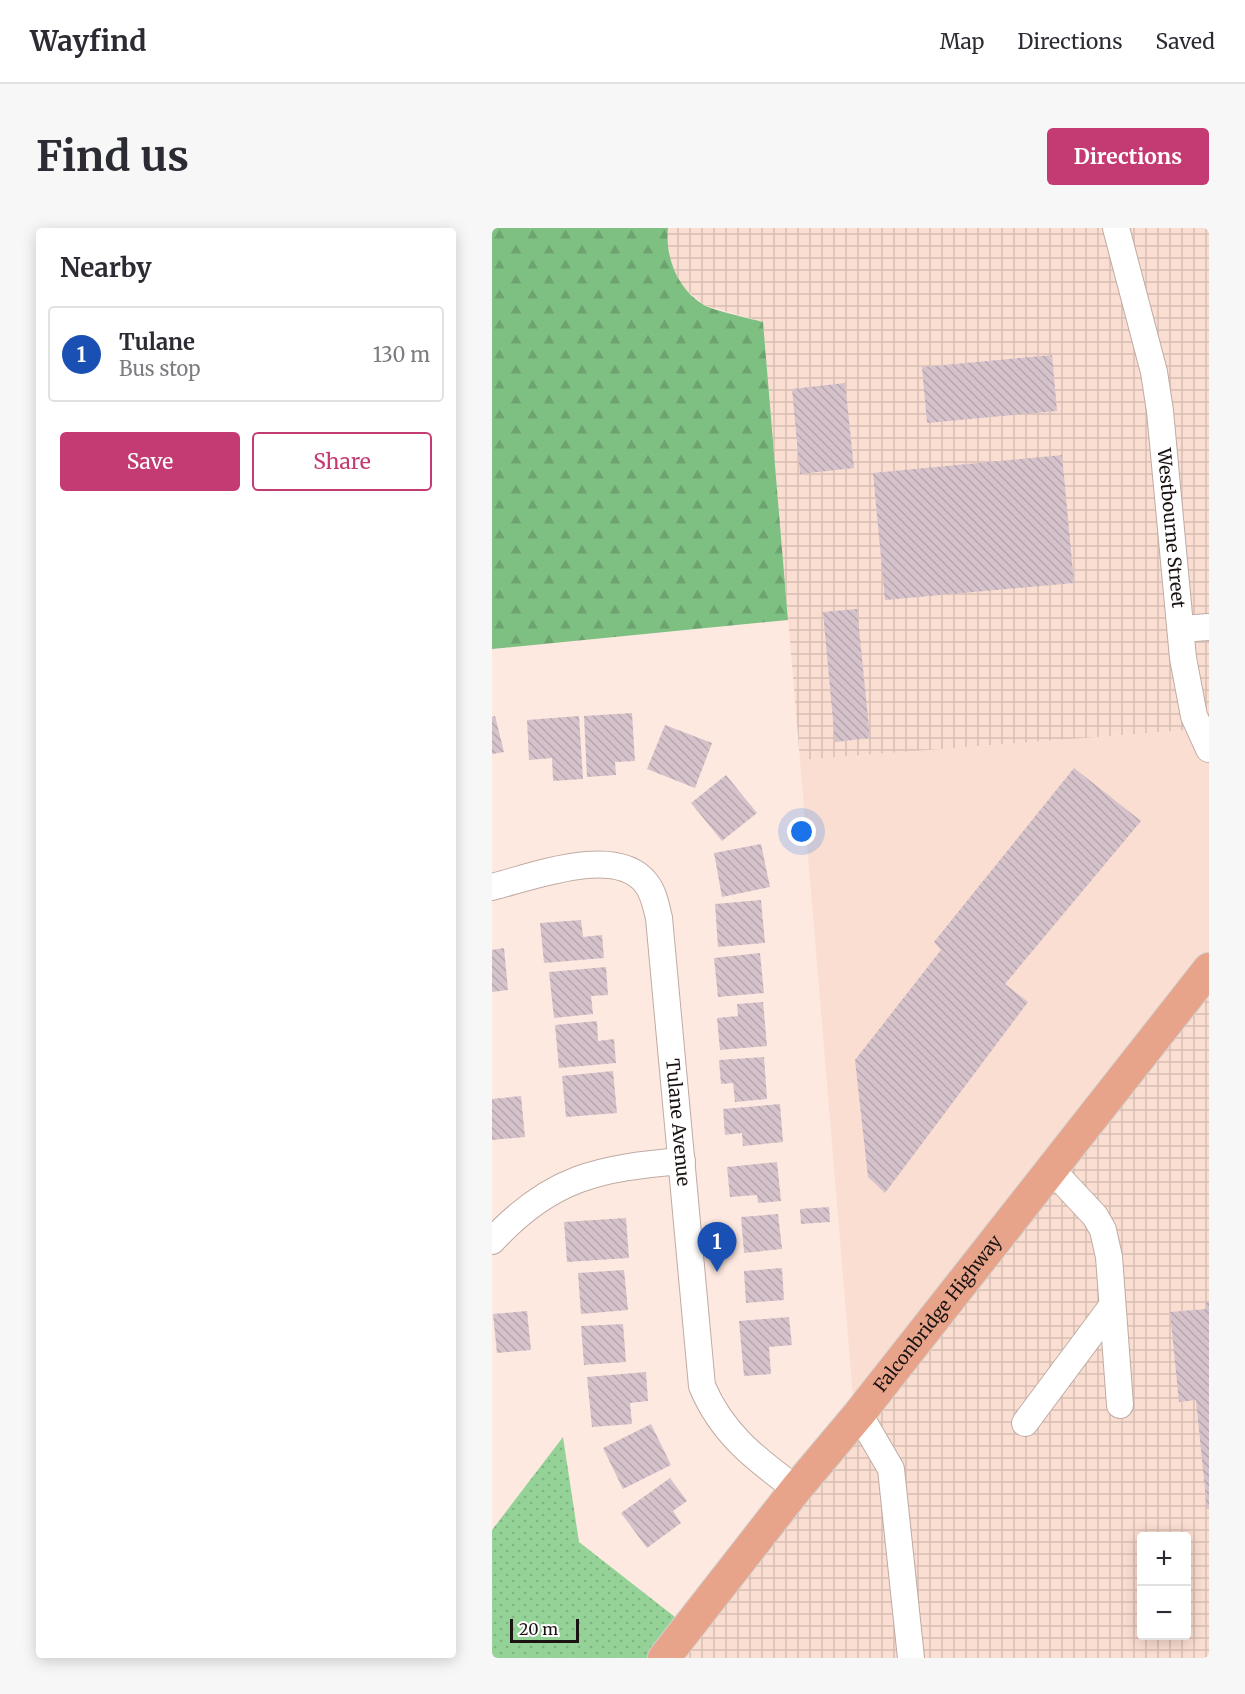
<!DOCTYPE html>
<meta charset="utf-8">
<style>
:root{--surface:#fff;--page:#f7f7f7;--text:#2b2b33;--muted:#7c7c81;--line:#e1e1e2;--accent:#c43b73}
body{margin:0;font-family:Merriweather,serif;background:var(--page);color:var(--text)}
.controls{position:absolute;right:18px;bottom:18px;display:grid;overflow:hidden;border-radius:6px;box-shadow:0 3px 15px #0003}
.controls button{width:54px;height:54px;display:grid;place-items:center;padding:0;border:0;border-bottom:2px solid var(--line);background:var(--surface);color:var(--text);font:30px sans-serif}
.scale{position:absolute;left:18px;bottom:15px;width:69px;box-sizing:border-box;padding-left:6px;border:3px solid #1a1311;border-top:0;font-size:16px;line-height:21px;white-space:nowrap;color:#1a1311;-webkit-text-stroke:4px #fff;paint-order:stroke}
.you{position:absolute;left:310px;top:604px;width:21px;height:21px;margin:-15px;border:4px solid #fff;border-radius:50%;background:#1a73e8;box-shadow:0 0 0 9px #1a73e833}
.badge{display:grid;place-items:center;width:39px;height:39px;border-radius:50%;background:var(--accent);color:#fff;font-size:20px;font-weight:700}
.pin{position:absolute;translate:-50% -50px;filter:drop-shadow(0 2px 3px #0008)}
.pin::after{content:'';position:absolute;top:32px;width:21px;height:18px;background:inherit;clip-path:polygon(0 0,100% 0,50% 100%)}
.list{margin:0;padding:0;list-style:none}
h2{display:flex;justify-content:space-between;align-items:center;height:78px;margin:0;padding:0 24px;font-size:26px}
h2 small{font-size:20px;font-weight:400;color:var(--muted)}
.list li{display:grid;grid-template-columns:39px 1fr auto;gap:18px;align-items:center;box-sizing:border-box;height:96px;margin:0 12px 12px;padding:0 12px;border:2px solid var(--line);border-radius:6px}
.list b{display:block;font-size:22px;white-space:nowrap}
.list p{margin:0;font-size:20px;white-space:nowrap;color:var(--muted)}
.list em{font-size:20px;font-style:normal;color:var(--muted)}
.actions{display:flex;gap:12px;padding:18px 24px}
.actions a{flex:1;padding:14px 0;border:2px solid var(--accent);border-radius:6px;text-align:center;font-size:21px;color:var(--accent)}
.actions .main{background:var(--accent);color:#fff}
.map{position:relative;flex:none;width:717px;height:1430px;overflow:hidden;border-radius:6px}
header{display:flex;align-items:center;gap:36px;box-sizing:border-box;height:84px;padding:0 30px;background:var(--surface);border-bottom:2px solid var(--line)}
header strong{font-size:28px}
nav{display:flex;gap:33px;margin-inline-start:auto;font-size:21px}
.intro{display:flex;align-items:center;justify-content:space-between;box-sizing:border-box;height:144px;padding:0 36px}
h1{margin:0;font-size:42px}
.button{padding:15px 27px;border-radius:6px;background:var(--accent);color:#fff;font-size:21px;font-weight:700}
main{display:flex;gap:36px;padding:0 36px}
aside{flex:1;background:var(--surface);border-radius:6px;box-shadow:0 3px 15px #0003}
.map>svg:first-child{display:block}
</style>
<header>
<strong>Wayfind</strong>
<nav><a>Map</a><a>Directions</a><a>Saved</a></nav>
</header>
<div class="intro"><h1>Find us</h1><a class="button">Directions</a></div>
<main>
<aside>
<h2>Nearby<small></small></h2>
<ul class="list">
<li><span class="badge" style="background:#1a4fb4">1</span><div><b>Tulane</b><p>Bus stop</p></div><em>130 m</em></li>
</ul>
<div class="actions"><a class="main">Save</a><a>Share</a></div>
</aside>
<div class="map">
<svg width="717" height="1430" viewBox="0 0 717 1430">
<defs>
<pattern id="industrial-grid" width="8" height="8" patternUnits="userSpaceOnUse" patternTransform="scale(1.5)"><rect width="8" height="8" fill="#fbded2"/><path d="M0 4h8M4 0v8" fill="none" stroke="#d7beb3"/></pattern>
<pattern id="grass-dots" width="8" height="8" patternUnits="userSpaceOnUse" patternTransform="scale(1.5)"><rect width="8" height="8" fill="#94d297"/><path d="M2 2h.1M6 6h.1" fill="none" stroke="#7fb381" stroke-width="1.8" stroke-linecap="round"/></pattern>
<pattern id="forest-firs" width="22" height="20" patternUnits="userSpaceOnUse" patternTransform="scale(1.5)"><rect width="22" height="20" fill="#7ebf82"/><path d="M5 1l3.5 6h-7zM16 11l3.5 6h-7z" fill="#6ca36f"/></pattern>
<pattern id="building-back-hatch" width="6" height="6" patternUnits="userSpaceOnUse" patternTransform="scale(1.5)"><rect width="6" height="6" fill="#d5c2cb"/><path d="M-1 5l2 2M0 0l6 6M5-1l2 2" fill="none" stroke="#b6a6ad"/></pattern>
</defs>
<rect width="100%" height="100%" fill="#fee9e1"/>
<!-- built -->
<path fill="#fbded2" d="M708,501L717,518V745L363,1193L308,532Z"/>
<!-- industrial -->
<g fill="url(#industrial-grid)" fill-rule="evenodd">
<path d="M176,0H717V518L708,501L308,532L271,94L212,77L190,58L178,33L174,14Z"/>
<path d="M717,745V1430H174ZM650,1308H694V1408H650Z"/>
</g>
<!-- grass -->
<path fill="url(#grass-dots)" d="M71,1209L87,1314L197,1400L174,1430H0V1302Z"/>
<!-- forest -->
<path fill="url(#forest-firs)" d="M0,0H176C173,29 185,61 212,77C223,83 256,90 271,94L296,392L0,421Z"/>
<!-- building -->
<g fill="url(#building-back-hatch)">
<path d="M560,127L565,183L435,195L430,139Z"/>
<path d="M353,155L362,240L308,246L300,161Z"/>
<path d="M570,227L582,355L393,372L381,245Z"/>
<path d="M365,381L378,510L343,514L331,384Z"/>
<path d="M140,485L143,533L123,534L124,547L95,549L92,488Z"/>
<path d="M3,488L12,524L0,526V489Z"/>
<path d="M87,488L91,551L61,553L60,530L37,532L35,492Z"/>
<path d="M173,497L220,515L203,560L155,541Z"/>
<path d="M582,540L649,593L513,756L536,774L393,965L376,949L363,832L449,722L442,714Z"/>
<path d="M234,547L265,585L230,613L199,575Z"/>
<path d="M269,616L278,659L230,669L222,625Z"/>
<path d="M269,672L273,715L226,719L223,676Z"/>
<path d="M89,692L91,709L110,707L112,730L52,735L48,695Z"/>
<path d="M12,720L16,762L0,764V722Z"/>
<path d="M268,725L272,765L226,769L222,730Z"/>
<path d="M114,739L116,767L99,768L101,786L62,790L57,744Z"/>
<path d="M271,774L275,818L228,822L225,790L246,788L245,776Z"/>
<path d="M105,793L106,813L122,811L124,835L67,840L63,797Z"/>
<path d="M272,829L275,871L243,874L241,855L229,856L227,832Z"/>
<path d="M121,843L125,885L74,889L70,848Z"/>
<path d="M29,868L33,909L0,912V871Z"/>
<path d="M288,876L291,914L251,918L250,905L233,907L231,881Z"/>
<path d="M285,934L289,973L266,975L265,967L238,969L235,939Z"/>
<path d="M337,979L338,994L309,996L308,981Z"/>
<path d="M286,986L290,1021L252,1025L249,989Z"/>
<path d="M134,990L137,1030L75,1034L72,994Z"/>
<path d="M290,1040L292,1072L254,1075L252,1043Z"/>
<path d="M132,1042L136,1082L89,1086L86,1045Z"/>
<path d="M717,1074V1281H715L704,1172L687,1174L678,1084L714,1081V1075Z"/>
<path d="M35,1083L39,1122L5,1125L1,1086Z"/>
<path d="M297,1089L300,1117L277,1119L279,1146L252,1148L247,1093Z"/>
<path d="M131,1096L134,1134L92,1137L89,1098Z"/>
<path d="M154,1144L156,1173L138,1175L140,1196L100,1199L95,1149Z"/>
<path d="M159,1196L179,1237L131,1261L111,1220Z"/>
<path d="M178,1250L195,1273L181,1283L189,1295L155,1320L129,1285Z"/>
</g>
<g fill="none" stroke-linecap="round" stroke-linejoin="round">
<!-- minor casing -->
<g stroke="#bfaba3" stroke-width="28">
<g id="minor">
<path id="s1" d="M624,0L662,144L668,183L691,430L702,488L717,521"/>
<path d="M689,401L717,399"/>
<path id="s2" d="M0,659C40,649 124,616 154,655C162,665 164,678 167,690L210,1158C230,1206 264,1231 304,1261"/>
<path d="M559,941L603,988L611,1002L617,1029L628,1177"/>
<path d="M0,1013C59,949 107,940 190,933"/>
<path d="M367,1186L399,1241L419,1430"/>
<path d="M533,1195L620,1078"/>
</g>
</g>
<!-- major casing -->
<g stroke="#d1d0cf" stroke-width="34">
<g id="major">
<path id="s3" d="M172,1430L304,1261L367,1186L717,741"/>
</g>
</g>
<!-- minor -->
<use href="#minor" stroke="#fff" stroke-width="26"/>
<!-- major -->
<use href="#major" stroke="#e8a48a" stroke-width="32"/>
</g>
<g text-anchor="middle" stroke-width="5" stroke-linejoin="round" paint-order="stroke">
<!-- street labels -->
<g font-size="18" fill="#1a1311" stroke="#fff">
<text dy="6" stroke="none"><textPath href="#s1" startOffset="306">Westbourne Street</textPath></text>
<text dy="6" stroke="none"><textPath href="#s2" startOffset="405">Tulane Avenue</textPath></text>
<text dy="6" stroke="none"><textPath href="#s3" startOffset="440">Falconbridge Highway</textPath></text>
</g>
</g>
</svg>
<div class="controls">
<button>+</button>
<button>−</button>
</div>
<div class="scale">20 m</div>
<div class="you"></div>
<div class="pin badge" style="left:225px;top:1044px;background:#1a4fb4">1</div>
</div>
</main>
